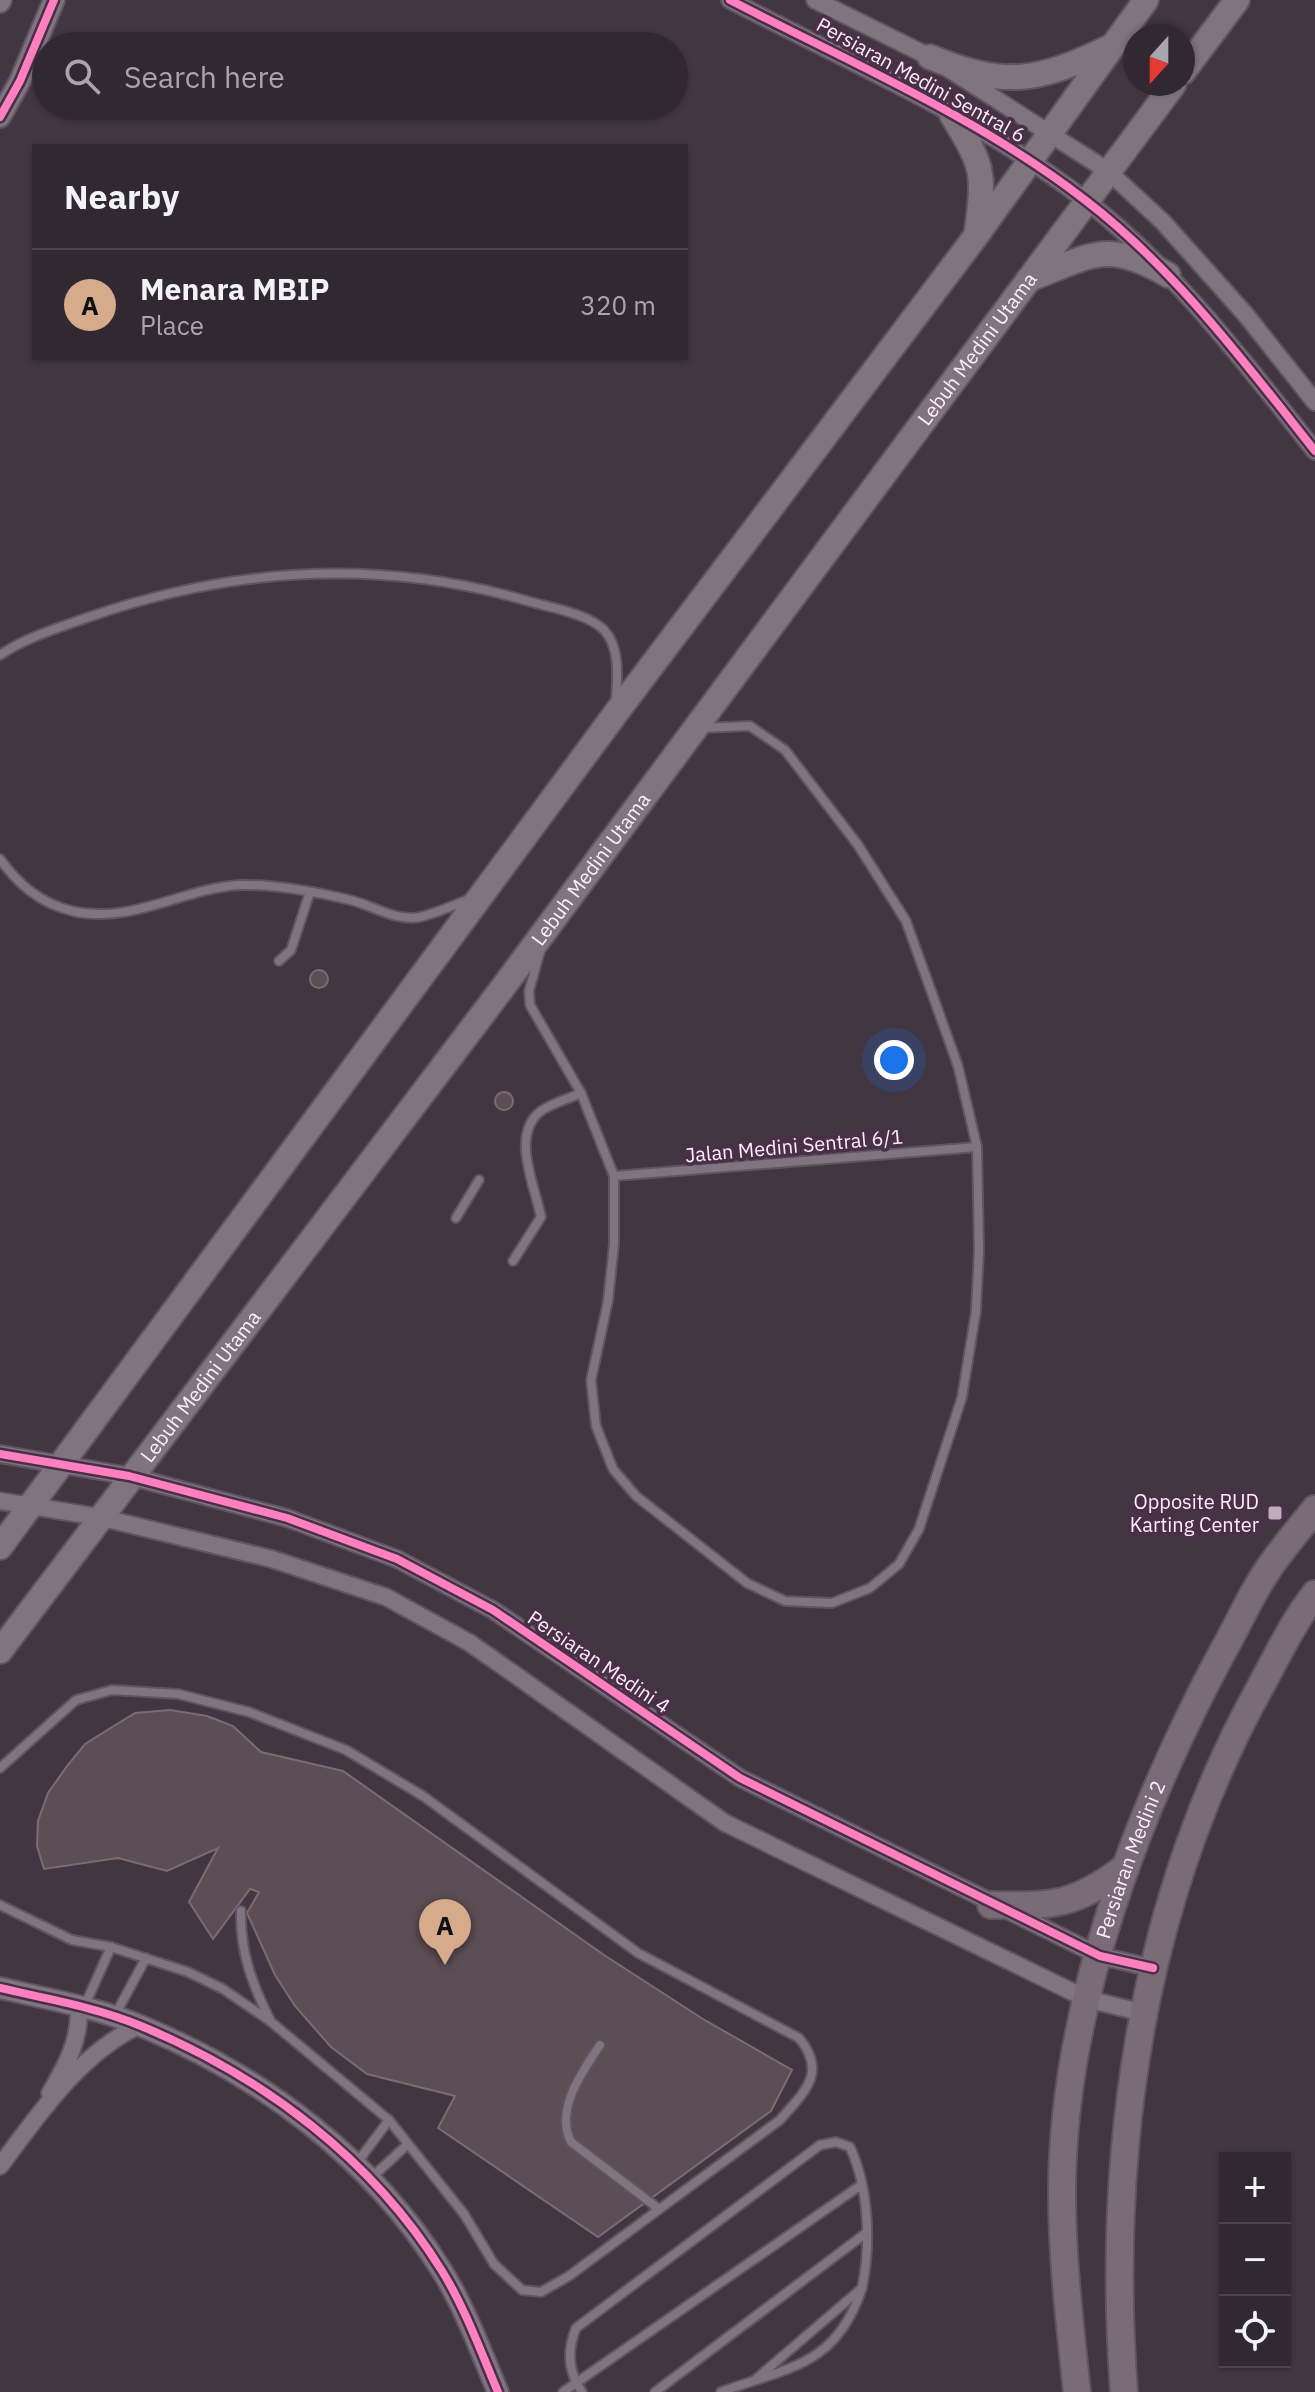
<!DOCTYPE html>
<meta charset="utf-8">
<style>
:root{--surface:#322832;--page:#3a303a;--text:#f1f3f6;--muted:#a8a6ac;--line:#4d444d;--accent:#d6ab8b}
body{margin:0;font-family:"IBM Plex Sans",sans-serif;background:var(--page);color:var(--text)}
.controls{position:absolute;right:24px;bottom:24px;display:grid;overflow:hidden;border-radius:0px;box-shadow:0 2px 6px #0004}
.controls button{width:72px;height:72px;display:grid;place-items:center;padding:0;border:0;border-bottom:2px solid var(--line);background:var(--surface);color:var(--text);font:40px sans-serif}
.compass{position:absolute;left:1123px;top:24px;width:72px;height:72px;border-radius:50%;background:var(--surface);box-shadow:0 2px 6px #0004;rotate:201deg}
.you{position:absolute;left:894px;top:1060px;width:28px;height:28px;margin:-20px;border:6px solid #fff;border-radius:50%;background:#1a73e8;box-shadow:0 0 0 12px #1a73e833}
.badge{display:grid;place-items:center;width:52px;height:52px;border-radius:50%;background:var(--accent);color:#111;font-size:26px;font-weight:700}
.pin{position:absolute;translate:-50% -66px;filter:drop-shadow(0 2px 4px #0008)}
.pin::after{content:'';position:absolute;top:42px;width:28px;height:24px;background:inherit;clip-path:polygon(0 0,100% 0,50% 100%)}
.list{margin:0;padding:0;list-style:none}
h2{display:flex;justify-content:space-between;align-items:center;height:104px;margin:0;padding:0 32px;font-size:34px}
h2 small{font-size:26px;font-weight:400;color:var(--muted)}
.list li{display:grid;grid-template-columns:52px 1fr auto;gap:24px;align-items:center;box-sizing:border-box;height:112px;padding:0 32px;border-top:2px solid var(--line)}
.list b{display:block;font-size:30px;white-space:nowrap}
.list p{margin:0;font-size:26px;white-space:nowrap;color:var(--muted)}
.list em{font-size:26px;font-style:normal;color:var(--muted)}
.icon{flex:none;width:44px;height:44px;fill:none;stroke:currentColor;stroke-width:2;stroke-linecap:round;stroke-linejoin:round}
.map{position:relative;flex:none;width:1315px;height:2392px;overflow:hidden}
.search{position:absolute;background:var(--surface);box-shadow:0 2px 6px #0004;left:32px;top:32px;width:656px;height:88px;display:flex;align-items:center;gap:20px;box-sizing:border-box;padding:0 28px;border-radius:44px;color:var(--muted);font-size:30px}
.panel{position:absolute;background:var(--surface);box-shadow:0 2px 6px #0004;left:32px;top:144px;width:656px;height:216px;border-radius:0px}
.map>svg:first-child{display:block}
</style>
<div class="map">
<svg width="1315" height="2392" viewBox="0 0 1315 2392">
<rect width="100%" height="100%" fill="#433643"/>
<!-- building -->
<g fill="#5c4e54" stroke="#7a6c71" stroke-width="2">
<circle cx="319" cy="979" r="9"/>
<circle cx="504" cy="1101" r="9"/>
<path d="M170,1710L207,1716L233,1726L261,1752L343,1771L604,1955L703,2019L792,2070L771,2111L598,2237L438,2128L455,2096L367,2074L331,2047L295,2006L275,1975L247,1913L259,1892L250,1889L213,1939L189,1902L218,1848L167,1871L118,1858L44,1869L37,1846L38,1821L48,1793L67,1766L85,1744L135,1713Z"/>
</g>
<g fill="none" stroke-linecap="round" stroke-linejoin="round">
<!-- service casing -->
<g stroke="#605460" stroke-width="12">
<g id="service">
<path d="M0,655C27,637 58,628 89,617C234,567 383,558 531,602C553,608 588,614 604,630C621,648 617,679 616,701"/>
<path d="M0,859C19,885 40,903 72,911C130,925 184,888 240,885C275,884 316,892 350,900C372,905 396,922 420,917C438,913 456,904 472,898"/>
<path d="M541,948L529,991L530,1005L581,1093L614,1176V1244L608,1301L591,1380L596,1426L613,1469L636,1496L747,1583L785,1601L832,1603L870,1588L899,1564L919,1529L962,1397L976,1311L979,1250L977,1147L958,1066L906,921L858,845L785,750L750,726L700,728"/>
<path d="M279,961L291,950L310,892"/>
<path d="M614,1176L977,1147"/>
<path d="M456,1218L479,1180"/>
<path d="M513,1261L541,1217C535,1186 510,1134 541,1111C552,1103 568,1099 581,1093"/>
<path d="M0,1768L76,1700L112,1690L178,1694L249,1712L346,1750L423,1796L638,1953L799,2038C828,2073 804,2092 780,2120L569,2276L541,2292L522,2290L494,2264L464,2214L389,2120L270,2021L223,1989L188,1972L111,1947L72,1940L0,1905"/>
<path d="M241,1911C240,1952 252,1984 270,2020"/>
<path d="M84,2007L111,1947"/>
<path d="M114,2017L146,1958"/>
<path d="M600,2045C581,2073 555,2110 571,2142L659,2209"/>
<path d="M356,2164L389,2120"/>
<path d="M370,2179L408,2144"/>
<path d="M563,2392L861,2185"/>
<path d="M582,2392C568,2372 567,2350 576,2328L820,2145L836,2142L850,2147C869,2188 871,2245 862,2288L756,2379"/>
<path d="M655,2392L866,2233"/>
<path d="M721,2392C789,2367 835,2366 861,2291"/>
</g>
</g>
<!-- minor casing -->
<g stroke="#605460" stroke-width="20">
<g id="minor">
<path d="M730,0C849,62 978,117 1085,200C1174,268 1246,364 1315,451"/>
<path d="M815,0L930,57L1108,171L1163,222L1246,315L1315,402"/>
<path d="M0,1454L129,1476L287,1518L397,1559L493,1610L740,1778L1100,1956L1153,1968"/>
<path d="M0,1501L99,1517L272,1559L386,1597L470,1643L725,1823L1087,1999L1144,2013"/>
<path d="M50,2093C67,2064 80,2041 79,2006"/>
<path d="M0,2166C39,2114 80,2053 140,2025"/>
</g>
</g>
<!-- tertiary casing -->
<g stroke="#605460" stroke-width="24">
<g id="tertiary">
<path d="M0,2L1,0"/>
<path d="M0,117L20,81L54,0"/>
<path d="M0,1988C47,1999 96,2007 141,2026C262,2076 373,2159 442,2271C465,2308 481,2352 498,2392"/>
</g>
</g>
<!-- secondary casing -->
<g stroke="#605460" stroke-width="28">
<g id="secondary">
<path d="M930,57C1005,88 1038,82 1110,47"/>
<path d="M1183,72L1237,0"/>
<path d="M952,115C983,166 985,171 977,230"/>
<path d="M1029,279C1090,257 1104,238 1168,275"/>
<path d="M0,1547L616,713L976,236L1146,0"/>
<path id="s1" d="M0,1651L501,990L1174,84"/>
</g>
</g>
<!-- primary casing -->
<g stroke="#605460" stroke-width="30">
<g id="primary">
<path d="M991,1905C1055,1906 1073,1906 1126,1867"/>
<path id="s2" d="M1077,2392C1070,2326 1062,2259 1062,2193C1062,2008 1137,1811 1223,1651C1238,1625 1250,1596 1267,1571C1281,1550 1299,1529 1315,1509"/>
<path d="M1124,2392C1106,2148 1142,1898 1263,1682C1279,1652 1294,1621 1315,1594"/>
</g>
</g>
<!-- service -->
<use href="#service" stroke="#7f747f" stroke-width="8"/>
<!-- minor -->
<use href="#minor" stroke="#7f747f" stroke-width="16"/>
<!-- tertiary -->
<use href="#tertiary" stroke="#7f747f" stroke-width="20"/>
<!-- secondary -->
<use href="#secondary" stroke="#80757f" stroke-width="24"/>
<!-- primary -->
<use href="#primary" stroke="#796c78" stroke-width="26"/>
<!-- cycleway casing -->
<g stroke="#493048" stroke-width="13">
<g id="cycleway">
<path d="M730,0C849,62 978,117 1085,200C1174,268 1246,364 1315,451"/>
<path d="M0,117L20,81L54,0"/>
<path d="M0,1454L129,1476L287,1518L397,1559L493,1610L740,1778L1100,1956L1153,1968"/>
<path d="M0,1988C47,1999 96,2007 141,2026C262,2076 373,2159 442,2271C465,2308 481,2352 498,2392"/>
</g>
</g>
<!-- cycleway -->
<use href="#cycleway" stroke="#ff80c0" stroke-width="8"/>
</g>
<!-- markers -->
<rect fill="#bdadbb" stroke="#493048" stroke-width="3" x="1267" y="1505" width="16" height="16" rx="4"/>
<g text-anchor="middle" stroke-width="7" stroke-linejoin="round" paint-order="stroke">
<!-- street labels -->
<g font-size="20" fill="#feedfc" stroke="#493048">
<text transform="translate(921 80) rotate(29)" y="7">Persiaran Medini Sentral 6</text>
<text dy="7" stroke="none"><textPath href="#s1" startOffset="1628">Lebuh Medini Utama</textPath></text>
<text dy="7" stroke="none"><textPath href="#s1" startOffset="980">Lebuh Medini Utama</textPath></text>
<text transform="translate(794 1146) rotate(-5)" y="7">Jalan Medini Sentral 6/1</text>
<text dy="7" stroke="none"><textPath href="#s1" startOffset="332">Lebuh Medini Utama</textPath></text>
<text transform="translate(599 1662) rotate(34)" y="7">Persiaran Medini 4</text>
<text dy="7" stroke="none"><textPath href="#s2" startOffset="542">Persiaran Medini 2</textPath></text>
</g>
<!-- poi labels -->
<g font-size="20" fill="#feedfc" stroke="#493048" text-anchor="end">
<text x="1259" y="1509">Opposite RUD<tspan x="1259" dy="23">Karting Center</tspan></text>
</g>
</g>
</svg>
<div class="controls">
<button>+</button>
<button>−</button>
<button><svg class="icon" aria-label="locate" viewBox="0 0 24 24"><circle cx="12" cy="12" r="6"/><path d="M12 2v4M12 18v4M2 12h4M18 12h4"/></svg></button>
</div>
<svg class="compass" viewBox="-18 -18 36 36"><path d="M0-13l5 13h-10z" fill="#e53935"/><path d="M0 13l5-13h-10z" fill="#a8a6ac"/></svg>
<div class="you"></div>
<div class="pin badge" style="left:445px;top:1965px">A</div>
<div class="search"><svg class="icon" aria-label="search" viewBox="0 0 24 24"><circle cx="10" cy="10" r="6"/><path d="M15 15l6 6"/></svg>Search here</div>
<section class="panel">
<h2>Nearby<small></small></h2>
<ul class="list">
<li><span class="badge">A</span><div><b>Menara MBIP</b><p>Place</p></div><em>320 m</em></li>
</ul>
</section>
</div>
